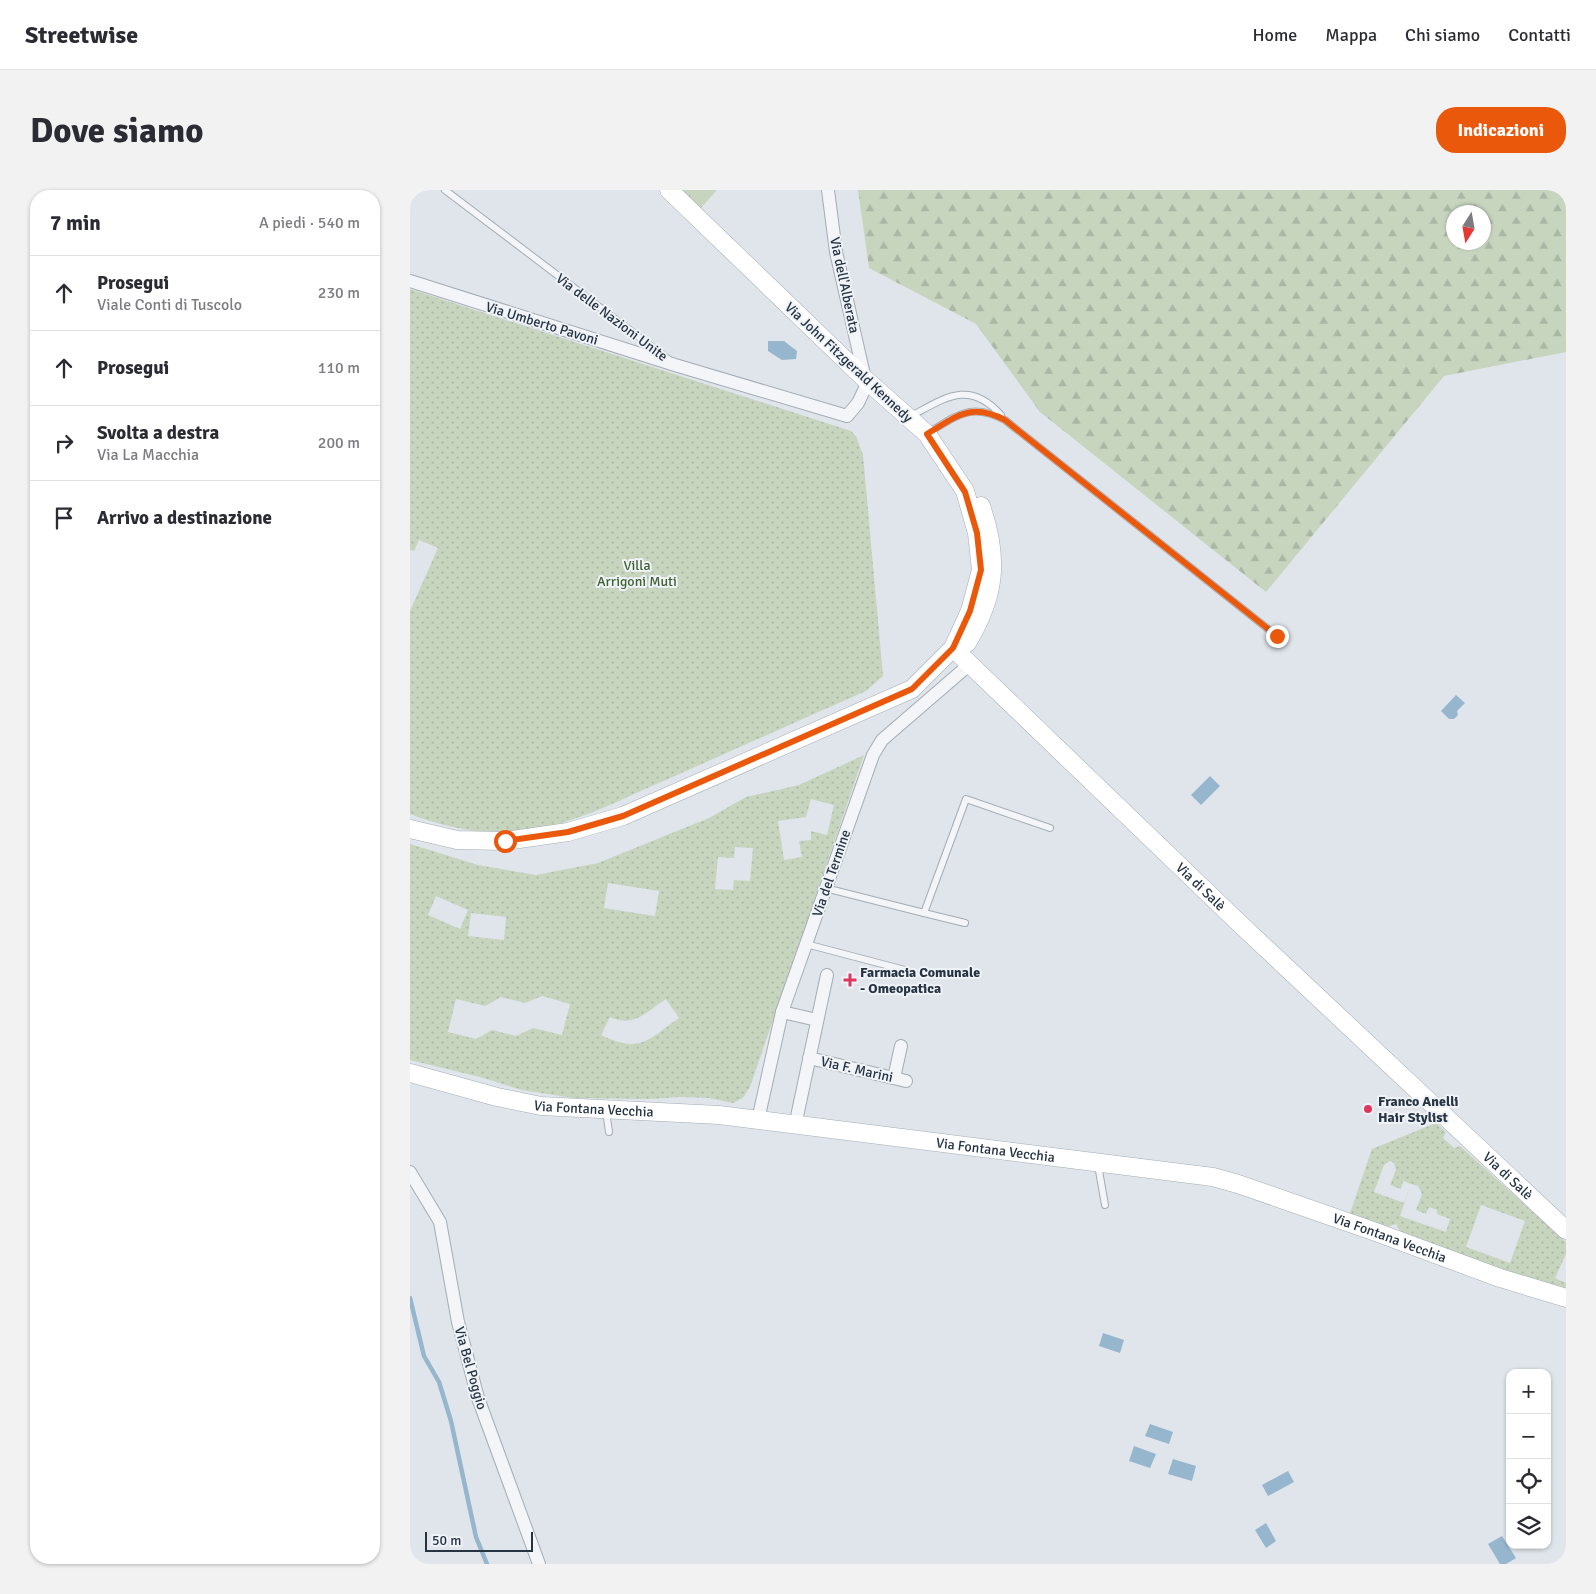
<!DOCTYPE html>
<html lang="it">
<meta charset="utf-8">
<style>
:root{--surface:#fff;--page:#f2f2f3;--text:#2b2b33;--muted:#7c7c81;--line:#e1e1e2;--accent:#ea580c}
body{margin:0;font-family:Signika,sans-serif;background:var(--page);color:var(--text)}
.controls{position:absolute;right:15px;bottom:15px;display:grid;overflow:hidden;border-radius:10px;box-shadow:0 1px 4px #0004}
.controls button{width:45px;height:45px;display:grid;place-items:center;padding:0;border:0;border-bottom:1px solid var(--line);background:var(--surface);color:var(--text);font:25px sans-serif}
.compass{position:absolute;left:1036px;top:15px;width:45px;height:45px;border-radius:50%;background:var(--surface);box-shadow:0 1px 4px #0004;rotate:191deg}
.scale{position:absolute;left:15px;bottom:12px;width:108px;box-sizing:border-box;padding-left:5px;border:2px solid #263343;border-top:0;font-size:14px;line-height:18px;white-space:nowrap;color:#263343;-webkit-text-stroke:4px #eff3f7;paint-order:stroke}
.stop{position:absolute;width:15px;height:15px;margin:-11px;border:4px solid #ea580c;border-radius:50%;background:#fff}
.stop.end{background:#ea580c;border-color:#fff;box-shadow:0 1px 5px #0008}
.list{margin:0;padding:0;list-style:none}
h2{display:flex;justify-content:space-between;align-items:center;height:65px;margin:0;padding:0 20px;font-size:21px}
h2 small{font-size:16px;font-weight:400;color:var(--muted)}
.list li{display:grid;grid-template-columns:32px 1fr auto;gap:15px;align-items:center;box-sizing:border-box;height:75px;padding:0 20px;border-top:1px solid var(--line)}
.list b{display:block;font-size:19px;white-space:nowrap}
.list p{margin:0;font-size:16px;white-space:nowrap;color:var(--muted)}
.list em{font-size:16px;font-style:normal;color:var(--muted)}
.icon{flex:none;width:28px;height:28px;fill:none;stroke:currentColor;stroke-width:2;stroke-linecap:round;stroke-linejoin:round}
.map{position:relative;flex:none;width:1156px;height:1374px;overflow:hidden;border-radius:20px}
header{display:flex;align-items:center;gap:30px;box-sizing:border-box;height:70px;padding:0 25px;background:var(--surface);border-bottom:1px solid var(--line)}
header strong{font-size:24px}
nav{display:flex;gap:28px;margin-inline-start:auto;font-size:18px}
.intro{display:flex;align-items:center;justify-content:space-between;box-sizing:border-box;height:120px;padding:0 30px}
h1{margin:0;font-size:35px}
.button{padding:12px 22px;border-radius:20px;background:var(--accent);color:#fff;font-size:18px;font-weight:700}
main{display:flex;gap:30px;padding:0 30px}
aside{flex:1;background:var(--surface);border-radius:20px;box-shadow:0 1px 4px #0004}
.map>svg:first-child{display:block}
</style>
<header>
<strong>Streetwise</strong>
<nav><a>Home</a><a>Mappa</a><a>Chi siamo</a><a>Contatti</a></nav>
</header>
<div class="intro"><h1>Dove siamo</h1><a class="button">Indicazioni</a></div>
<main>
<aside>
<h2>7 min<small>A piedi · 540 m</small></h2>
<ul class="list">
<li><svg class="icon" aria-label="ahead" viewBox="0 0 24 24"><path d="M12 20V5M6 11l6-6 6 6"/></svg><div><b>Prosegui</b><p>Viale Conti di Tuscolo</p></div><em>230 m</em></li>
<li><svg class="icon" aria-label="ahead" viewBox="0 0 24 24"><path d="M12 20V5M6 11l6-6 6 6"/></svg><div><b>Prosegui</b></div><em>110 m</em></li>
<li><svg class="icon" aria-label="right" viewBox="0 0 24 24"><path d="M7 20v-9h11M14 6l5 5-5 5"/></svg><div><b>Svolta a destra</b><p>Via La Macchia</p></div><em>200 m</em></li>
<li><svg class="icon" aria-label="arrive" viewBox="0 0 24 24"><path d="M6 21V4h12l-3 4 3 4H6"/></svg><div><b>Arrivo a destinazione</b></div></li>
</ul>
</aside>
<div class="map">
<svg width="1156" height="1374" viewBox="0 0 1156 1374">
<defs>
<pattern id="grass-dots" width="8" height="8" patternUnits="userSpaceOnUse" patternTransform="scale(1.25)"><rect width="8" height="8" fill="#c7d5bf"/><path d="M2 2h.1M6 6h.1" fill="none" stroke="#abb7a5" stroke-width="1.8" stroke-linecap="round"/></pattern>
<pattern id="forest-firs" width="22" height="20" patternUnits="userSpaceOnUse" patternTransform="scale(1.25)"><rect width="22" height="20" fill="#c7d5bf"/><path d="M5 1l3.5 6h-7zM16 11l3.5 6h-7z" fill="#abb7a5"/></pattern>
<pattern id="park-tufts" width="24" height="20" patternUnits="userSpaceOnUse" patternTransform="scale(1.25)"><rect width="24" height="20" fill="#c7d5bf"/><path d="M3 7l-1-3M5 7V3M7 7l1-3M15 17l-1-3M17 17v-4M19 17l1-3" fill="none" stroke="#abb7a5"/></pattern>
</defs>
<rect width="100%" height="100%" fill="#dfe5ea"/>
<!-- grass -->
<g fill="url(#grass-dots)" fill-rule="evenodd">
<path d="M0,99L441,241L446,246L453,265L473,486L456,501C390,530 324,560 258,589C211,609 163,636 111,641C73,645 36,638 0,624V421L28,358L9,350L4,361L0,360Z"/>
<path d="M454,565L340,897L333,908L323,913L299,908L271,907L241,909L163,908L112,900L70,887L0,870V654L68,675L126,685L188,673L299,628L336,607L389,595ZM401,609L424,615L417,645L401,641V650L389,651L392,667L374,670L368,631L396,627ZM325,657L343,658L340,691L324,690L323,700L305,699L308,667L324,668ZM198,693L249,701L245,726L194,718ZM26,706L58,720L50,739L18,725ZM61,723L96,727L94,750L58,746ZM132,806L160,814L152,845L123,838L106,846L82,840L66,849L38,842L46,809L75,816L91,807L115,813ZM256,809L269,828C238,850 230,864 191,845L200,827C224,838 236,822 256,809Z"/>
<path d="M1026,933L1036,942L1033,948L1044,958L1050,956L1156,1052V1064L1145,1088L1156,1093V1099L1130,1095L991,1043L986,1034L978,1037L940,1023L962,959ZM980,971L984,973L986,980L980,995L991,999L993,991L1001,994L994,1013L964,1002L974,975ZM1001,994L1008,996L1012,1004L1006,1020L1016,1024L1019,1017L1027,1020V1024L1040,1029L1036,1042L990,1026ZM1071,1015L1115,1031L1100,1073L1056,1057Z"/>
</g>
<!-- forest -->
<path fill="url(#forest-firs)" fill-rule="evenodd" d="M448,0H1156V162L1034,186L856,402L630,222L566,134L459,78ZM1044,22H1074V52H1044Z"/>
<!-- park -->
<path fill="url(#park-tufts)" d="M272,0H307L290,19Z"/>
<!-- water -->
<g fill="#96b6ce">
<path d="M358,151H374L387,161L386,169L372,170L358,161Z"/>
<path d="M1046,505L1055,513L1047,521L1048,525L1044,529H1039L1031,521Z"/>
<path d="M800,586L810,596L791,615L781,605Z"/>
<path d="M693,1143L714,1150L710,1163L689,1156Z"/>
<path d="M740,1234L763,1242L759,1254L735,1246Z"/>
<path d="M724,1256L746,1264L740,1278L719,1271Z"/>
<path d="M763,1269L786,1276L782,1291L758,1284Z"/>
<path d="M878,1281L884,1292L858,1306L852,1295Z"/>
<path d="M856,1333L866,1351L856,1358L845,1340Z"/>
<path d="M1092,1346L1106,1368L1096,1374H1090L1078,1354Z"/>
</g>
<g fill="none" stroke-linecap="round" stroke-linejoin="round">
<!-- stream -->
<path stroke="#96b6ce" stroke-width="4.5" d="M0,1108L14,1166L29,1192L41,1231L66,1347L77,1374"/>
<!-- lane casing -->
<g stroke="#a4acb5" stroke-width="8">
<g id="lane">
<path d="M35,0L258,169"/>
<path d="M499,227C535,208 559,189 591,225"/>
<path d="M518,243C548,225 561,212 595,230L867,446"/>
<path d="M415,698L514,723L556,609L640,638"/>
<path d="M514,723L555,733"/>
<path d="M396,754L495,780"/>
<path d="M196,921L199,942"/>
<path d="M688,975L695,1015"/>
</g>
</g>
<!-- street casing -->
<g stroke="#a4acb5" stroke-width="14">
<g id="street">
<path d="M418,0L426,62L455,189"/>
<path d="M0,91L265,175L437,226L448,213L458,192"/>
<path d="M372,822L407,830"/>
<path d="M399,868L496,891"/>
<path d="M484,888L491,856"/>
<path d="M348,930L372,822L463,565L472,550L560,474"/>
<path d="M385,936L417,785"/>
<path d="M0,982L30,1032L48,1132L68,1208L129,1374"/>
</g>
</g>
<!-- secondary casing -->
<g stroke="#a4acb5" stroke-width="19">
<g id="secondary">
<path d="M557,453C586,405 589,368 571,316"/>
<path id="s1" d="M543,458L829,733L1156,1040"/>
<path d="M0,639L47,650L95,651L158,642L213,626L502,499L543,458L560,421L571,380L567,343L555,301L517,244L455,189L259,0"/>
<path id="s2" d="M0,883L87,907L131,916L309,925L803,987L828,994L963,1041L1090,1088L1156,1108"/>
</g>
</g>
<!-- lane -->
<use href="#lane" stroke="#f3f5f8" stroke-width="6"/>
<!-- street -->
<use href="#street" stroke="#f3f5f8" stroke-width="12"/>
<!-- secondary -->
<use href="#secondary" stroke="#fff" stroke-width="18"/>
</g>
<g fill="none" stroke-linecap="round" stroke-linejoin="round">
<!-- route -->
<path stroke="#ea580c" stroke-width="6" d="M95,651L158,642L213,626L502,499L543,458L560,421L571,380L567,343L555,302L517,244C547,226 561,212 595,230L867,446"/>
</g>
<!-- markers -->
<g fill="#de365e" stroke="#eff3f7" stroke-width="2">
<path d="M437.5 782.5h5v5h5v5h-5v5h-5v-5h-5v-5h5z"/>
<circle cx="958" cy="919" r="5"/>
</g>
<g text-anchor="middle" stroke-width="4" stroke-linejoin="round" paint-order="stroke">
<!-- street labels -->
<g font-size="14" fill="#263343" stroke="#eff3f7">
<text transform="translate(435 95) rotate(78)" y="5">Via dell'Alberata</text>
<text transform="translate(202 127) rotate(37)" y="5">Via delle Nazioni Unite</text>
<text transform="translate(132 133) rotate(17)" y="5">Via Umberto Pavoni</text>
<text transform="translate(439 172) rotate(43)" y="5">Via John Fitzgerald Kennedy</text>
<text transform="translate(421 683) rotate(-71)" y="5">Via del Termine</text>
<text dy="5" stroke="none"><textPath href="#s1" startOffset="344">Via di Salè</textPath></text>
<text transform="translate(447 879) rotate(13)" y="5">Via F. Marini</text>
<text dy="5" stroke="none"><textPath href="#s2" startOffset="188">Via Fontana Vecchia</textPath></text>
<text dy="5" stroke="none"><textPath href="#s2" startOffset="592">Via Fontana Vecchia</textPath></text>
<text dy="5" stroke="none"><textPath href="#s1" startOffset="766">Via di Salè</textPath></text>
<text dy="5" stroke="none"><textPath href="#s2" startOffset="998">Via Fontana Vecchia</textPath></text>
<text transform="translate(61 1178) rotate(74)" y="5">Via Bel Poggio</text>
</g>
<!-- park labels -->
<g font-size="14" fill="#3f6132" stroke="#eff3f7">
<text x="227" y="380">Villa<tspan x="227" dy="16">Arrigoni Muti</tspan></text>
</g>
<!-- poi labels -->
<g font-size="14" font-weight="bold" fill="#263343" stroke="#eff3f7" text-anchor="start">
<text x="450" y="787">Farmacia Comunale<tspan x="450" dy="16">- Omeopatica</tspan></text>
<text x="968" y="916">Franco Anelli<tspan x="968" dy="16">Hair Stylist</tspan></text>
</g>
</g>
</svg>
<div class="controls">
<button>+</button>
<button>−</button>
<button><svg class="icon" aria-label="locate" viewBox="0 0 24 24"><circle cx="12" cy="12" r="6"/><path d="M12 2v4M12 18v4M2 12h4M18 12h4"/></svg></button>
<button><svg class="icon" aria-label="layers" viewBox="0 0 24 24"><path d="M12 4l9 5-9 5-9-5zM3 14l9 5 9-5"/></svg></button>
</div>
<svg class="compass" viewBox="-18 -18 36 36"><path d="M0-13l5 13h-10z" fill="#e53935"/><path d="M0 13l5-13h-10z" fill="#7c7c81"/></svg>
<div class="scale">50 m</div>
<div class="stop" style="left:95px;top:651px"></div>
<div class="stop end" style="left:867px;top:446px"></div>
</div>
</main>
